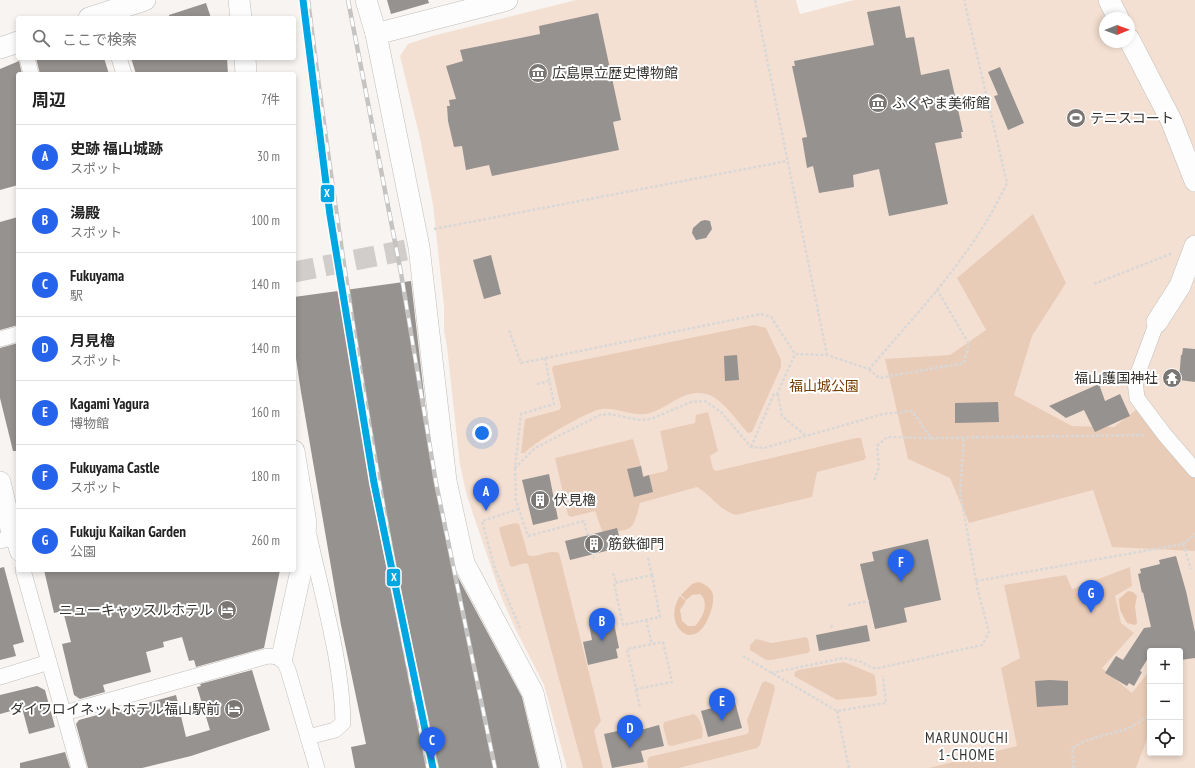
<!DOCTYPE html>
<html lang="ja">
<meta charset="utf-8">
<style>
:root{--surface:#fff;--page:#f2f2f2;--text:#222;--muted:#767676;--line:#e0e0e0;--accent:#2563eb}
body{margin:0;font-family:"PT Sans Narrow","Noto Sans JP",sans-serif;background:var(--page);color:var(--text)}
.controls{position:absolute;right:12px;bottom:12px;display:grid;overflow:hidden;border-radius:4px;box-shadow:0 2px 6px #0003}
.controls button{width:36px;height:36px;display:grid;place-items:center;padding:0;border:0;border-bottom:1px solid var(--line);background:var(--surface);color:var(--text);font:20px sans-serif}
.compass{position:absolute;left:1099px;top:12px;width:36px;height:36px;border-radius:50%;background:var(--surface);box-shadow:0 2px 6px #0003;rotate:89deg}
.you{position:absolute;left:482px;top:433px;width:14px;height:14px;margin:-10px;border:3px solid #fff;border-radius:50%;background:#1a73e8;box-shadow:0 0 0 6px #1a73e833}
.badge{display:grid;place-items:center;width:26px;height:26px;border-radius:50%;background:var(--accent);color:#fff;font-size:13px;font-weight:700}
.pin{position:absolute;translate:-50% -33px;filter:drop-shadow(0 1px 2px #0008)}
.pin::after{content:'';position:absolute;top:21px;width:14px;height:12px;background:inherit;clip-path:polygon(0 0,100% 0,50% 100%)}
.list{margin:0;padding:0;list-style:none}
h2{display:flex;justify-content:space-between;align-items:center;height:52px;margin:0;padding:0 16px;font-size:17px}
h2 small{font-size:13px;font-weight:400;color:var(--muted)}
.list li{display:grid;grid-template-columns:26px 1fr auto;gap:12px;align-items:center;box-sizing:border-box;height:64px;padding:0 16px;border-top:1px solid var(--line)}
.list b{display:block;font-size:15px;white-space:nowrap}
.list p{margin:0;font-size:13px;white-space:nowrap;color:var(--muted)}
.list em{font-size:13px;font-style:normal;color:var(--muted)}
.icon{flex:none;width:22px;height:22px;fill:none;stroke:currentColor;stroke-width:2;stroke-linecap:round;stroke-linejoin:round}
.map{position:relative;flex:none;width:1195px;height:768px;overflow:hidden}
.search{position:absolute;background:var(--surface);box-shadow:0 2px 6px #0003;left:16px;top:16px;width:280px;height:44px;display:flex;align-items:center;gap:10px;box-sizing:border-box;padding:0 14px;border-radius:4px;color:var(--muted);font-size:15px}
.panel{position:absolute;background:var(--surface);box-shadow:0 2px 6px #0003;left:16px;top:72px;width:280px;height:500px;border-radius:4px}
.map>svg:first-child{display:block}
</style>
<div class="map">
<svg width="1195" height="768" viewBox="0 0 1195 768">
<rect width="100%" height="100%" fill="#f8f4f1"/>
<!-- green -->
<path fill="#f4e0d2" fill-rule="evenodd" d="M576,0H796L800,14L854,0H1195V768H567L544,685L515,628L502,599L467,496L460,465L447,347L444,330V306L433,205L420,138L400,56L408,44L432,36ZM1105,18H1129V42H1105ZM1150,651H1180V753H1150Z"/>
<!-- forest -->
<g fill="#e9ccb8">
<path d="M1033,214L1066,283L1032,336L1014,395L1072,426L1114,427L1137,409L1195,477V551L1112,547L1093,490L969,523L950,478L908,459L885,359L950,355L986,330L957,278Z"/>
<path d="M754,325L766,328L781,360V367L752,432L748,433C737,421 721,397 706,394C682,388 668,410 646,414C631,416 616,407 601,409C589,411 532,443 525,453H521L525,419L559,410L561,407L552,369L553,366Z"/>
<path d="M708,412L718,451L710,456L713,469L716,471L856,438H861L866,458L864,460L817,472L812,497L736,515C719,510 712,496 697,487L640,503C632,534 633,528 603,534L595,511L571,517L568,515L555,458L633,439L644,476L666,471L668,468L660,431L695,423L696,415Z"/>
<path d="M515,523L519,524L528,555C538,559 549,548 559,553L601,721L594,731L603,768H583L528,564L525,563L512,567L510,566L499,529L500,527Z"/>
<path d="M1130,567L1132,586L1115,596L1121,623L1134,633L1102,668L1132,693L1150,670V731L1136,768H929L1017,746L1001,668L1020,658L1004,585L1066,575L1072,589Z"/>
<path d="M806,637L808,639L810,651L808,653L771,660H766L750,650V645L756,639L772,643Z"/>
<path d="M844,662L873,674L875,676L877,694L875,696L837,700L794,676L795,672L798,670Z"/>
<path d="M765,681L774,685L775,689L760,745L757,748L679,768H648L647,762L649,757L747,734L749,731L747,720L762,683Z"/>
<path d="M694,714C701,719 704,730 702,738L672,746L668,745L663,726L664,722Z"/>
</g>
<!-- water -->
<g fill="#e7c4ac">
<path d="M698,582C703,583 708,586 711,590C718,599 707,628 697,633C695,634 691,635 688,635C672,629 671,609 680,596L686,601L680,610L682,621L688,626H695C702,618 708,608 703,597L700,594L692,595L686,600L681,595L692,584Z"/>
<path d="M1128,591L1133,592L1137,596L1135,606L1137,623L1135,625L1127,623L1120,610L1119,599Z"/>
</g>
<!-- building -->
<g fill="#959290">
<path d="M387,0H428L429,3L391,14Z"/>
<path d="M206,3L211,18H169V15Z"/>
<path d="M900,6L906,38L914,37L921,75L949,69L963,132H961L962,138L935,143L948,204L889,216L879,169L853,175L854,187L819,193L813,166L807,168L802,138L807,137L792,66H795L794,61L874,45L867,12Z"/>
<path d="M598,13L621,120L613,122L619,150L492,176L489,165L466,170L462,146L454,147L448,121L447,106H450L449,100L456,99L446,66L463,61L460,50L540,34L539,26Z"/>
<path d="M36,58H104L109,74H40Z"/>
<path d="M131,58H227L228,74H136Z"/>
<path d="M19,61L22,74H18V185L0,190V69Z"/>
<path d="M1000,67L1024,123L1008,130L994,96L998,95L988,72Z"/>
<path d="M18,217V325L0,330V222Z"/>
<path d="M705,220L710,221L712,229L706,238L696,240L692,233L693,228L701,221Z"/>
<path d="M491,255L501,294L484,299L473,260Z"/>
<path d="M411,281L434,482L452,566L522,697L539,768H355L351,747L366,744L341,625L301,392L294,345V297Z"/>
<path d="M18,343V451H13L0,398V348Z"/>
<path d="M1183,348L1195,349V382L1179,380L1181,355H1182Z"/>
<path d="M737,355L739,380L725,381L724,356Z"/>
<path d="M1099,384L1105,401L1120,394L1130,416L1095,432L1084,410L1066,418L1049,406Z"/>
<path d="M998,402L999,422L955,423V403Z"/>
<path d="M641,466L643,477L649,475L653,492L634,497L627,469Z"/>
<path d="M549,474L558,519L533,525L522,480Z"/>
<path d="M617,528L622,547L570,560L565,541Z"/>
<path d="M928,539L941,600L904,608L907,622L875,629L860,564L874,561L872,552Z"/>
<path d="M1176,556L1186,591L1195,632V658L1180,660V651H1150V655L1140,671L1142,672L1134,686L1129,683L1127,686L1105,673L1116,656L1123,660L1144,628L1151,627L1143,592L1142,593L1138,574L1141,573L1140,569L1160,564L1159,560Z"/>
<path d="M4,567L24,642L13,645L16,656L0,660V568Z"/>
<path d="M44,570H280L264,648L196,667L194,660L189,661L182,637L163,642L164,647L146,652L151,672L103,685L105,692L80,699L74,695L62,644L71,642L63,611L54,613Z"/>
<path d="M613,618L619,648L616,649L618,658L588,665L583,642L592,640L589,624Z"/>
<path d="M867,625L870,641L819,651L816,635Z"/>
<path d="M252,670L270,730L191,756L142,768H88L76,724L79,720L101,714L98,713L110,709L111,713L176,695L186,737L210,730L197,687L201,686L200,684Z"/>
<path d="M1050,680L1068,681V705L1037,707L1035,681Z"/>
<path d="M37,686L45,690L55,727L29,734L22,708L0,714V695Z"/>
<path d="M735,702L742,728L708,737L701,711Z"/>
<path d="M659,725L664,746L641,751L644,762L612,768L604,734L636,727L637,731Z"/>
<path d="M65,752L70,768H20V763Z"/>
</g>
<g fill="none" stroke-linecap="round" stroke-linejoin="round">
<!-- secondary-tunnel -->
<path stroke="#d1cdca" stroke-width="21" stroke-dasharray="21 10" stroke-linecap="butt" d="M294,272L406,250"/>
<!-- street casing -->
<g stroke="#c0bebb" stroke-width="16">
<g id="street">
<path d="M27,58L31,74"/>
<path d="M119,58L124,74"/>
<path d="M1157,322L1135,381L1137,398L1164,434L1195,470"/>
<path d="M0,339L18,334"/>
<path d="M0,541L13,537L18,553"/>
<path d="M49,662L79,768"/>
<path d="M0,677L49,662L23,570"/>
<path d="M64,713L268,656L282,657L288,670L317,768"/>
<path d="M308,737L335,730L343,723C342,660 322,596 309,535"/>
</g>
</g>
<!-- secondary casing -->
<g stroke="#c0bebb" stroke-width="22">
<g id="secondary">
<path d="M239,0L241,18"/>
<path d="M366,0L376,34L419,247L446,481L464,563L533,693L551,768"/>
<path d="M1109,0L1118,18"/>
<path d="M89,18L145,0"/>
<path d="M376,34L507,0"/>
<path d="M1129,39L1171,120L1195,181"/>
<path d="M0,48L18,42"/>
<path d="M245,58L246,74"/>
<path d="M1157,322L1180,286L1195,246"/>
<path d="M0,482L13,537"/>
<path d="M282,657L300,575L306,523L294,451"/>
</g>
</g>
<!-- path -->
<g stroke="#d9d8d7" stroke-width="2.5" stroke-dasharray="3 2" stroke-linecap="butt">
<path d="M755,0L827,355"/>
<path d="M434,229L787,161"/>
<path d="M1094,284L1173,253"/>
<path d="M509,330L521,363L761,314L771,317L795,354L827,355L869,369C919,311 974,254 1007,183L964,0"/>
<path d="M545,358L554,404L521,414L515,468L535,448L600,415L609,414L640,420L651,419L691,402L705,401L721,412L751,447L764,448L883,414L912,411L931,438L887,437L877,446L879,467L874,481"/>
<path d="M869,369L879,378L964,363L969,344L937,290"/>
<path d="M537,384L549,381"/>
<path d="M777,394L778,395L782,416L805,435"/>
<path d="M931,438L1146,435"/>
<path d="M751,447L774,394H777L795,354"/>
<path d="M515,468L516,501L528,536L584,521L594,558"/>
<path d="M519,509L482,521L495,569L520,628"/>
<path d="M1183,544L1191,569"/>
<path d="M648,558L652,575"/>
<path d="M613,573L616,583"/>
<path d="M652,575L660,617L623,625L614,583Z"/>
<path d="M976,581L1183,544L1195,534"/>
<path d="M848,605L869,601"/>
<path d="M646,620L652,644"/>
<path d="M831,625L832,629"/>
<path d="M663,642L672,682L636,689L627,649Z"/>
<path d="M743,656L837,711L886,703L883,676"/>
<path d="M771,673L844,658L859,661L873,668H879L982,645L989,632L978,591L960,492L964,437"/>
<path d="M636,689L640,708"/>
<path d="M837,711L849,768"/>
<path d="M1074,768L1072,749C1085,738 1104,736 1120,731C1131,728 1141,722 1150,714"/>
</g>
<!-- street -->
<use href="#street" stroke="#fefdfd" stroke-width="15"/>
<!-- secondary -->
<use href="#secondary" stroke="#fefdfd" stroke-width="21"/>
<!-- rail casing -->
<g stroke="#c5c4c3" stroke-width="4.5">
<g id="rail">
<path d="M301,0L319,151L372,484L428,768"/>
<path d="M308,0C331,185 358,370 392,553C405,625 422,697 437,768"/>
<path d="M348,0L401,273L436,483L495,768"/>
</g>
</g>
<!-- rail -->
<use href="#rail" stroke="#fff" stroke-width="3" stroke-dasharray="9" stroke-linecap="butt"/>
<!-- rail-1 casing -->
<g stroke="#fff" stroke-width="10">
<path id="rail-1" d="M303,0L330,215L374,483L433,768"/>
</g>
<!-- rail-1 -->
<use href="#rail-1" stroke="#00a7e3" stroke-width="7"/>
</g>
<!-- icons -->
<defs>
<g id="museum-disc" transform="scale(1)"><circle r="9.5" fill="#797673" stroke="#fff"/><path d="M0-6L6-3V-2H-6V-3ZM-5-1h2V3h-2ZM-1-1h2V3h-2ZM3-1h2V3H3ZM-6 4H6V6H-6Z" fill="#fff"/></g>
<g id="stadium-disc" transform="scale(1)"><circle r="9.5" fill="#797673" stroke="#fff"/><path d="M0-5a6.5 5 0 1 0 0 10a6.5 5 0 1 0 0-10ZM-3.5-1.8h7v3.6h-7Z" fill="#fff"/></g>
<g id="temple-disc" transform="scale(1)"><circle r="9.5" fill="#797673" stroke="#fff"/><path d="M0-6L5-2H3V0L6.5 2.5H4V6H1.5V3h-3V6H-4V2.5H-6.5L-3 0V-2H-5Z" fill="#fff"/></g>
<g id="building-disc" transform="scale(1)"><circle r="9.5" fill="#797673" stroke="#fff"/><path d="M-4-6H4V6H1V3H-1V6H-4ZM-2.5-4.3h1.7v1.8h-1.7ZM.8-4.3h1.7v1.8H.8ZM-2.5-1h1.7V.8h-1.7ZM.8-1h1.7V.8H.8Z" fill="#fff"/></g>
<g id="hotel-disc" transform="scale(1)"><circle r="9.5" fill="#797673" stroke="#fff"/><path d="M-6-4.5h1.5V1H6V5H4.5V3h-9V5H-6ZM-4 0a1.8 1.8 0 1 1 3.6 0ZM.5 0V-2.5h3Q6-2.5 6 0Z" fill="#fff"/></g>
</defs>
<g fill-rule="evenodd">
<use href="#museum-disc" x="538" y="73"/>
<use href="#museum-disc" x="878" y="103"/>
<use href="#stadium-disc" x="1076" y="118"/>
<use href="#temple-disc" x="1172" y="378"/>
<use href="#building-disc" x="540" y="500"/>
<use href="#building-disc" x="594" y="544"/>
<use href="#hotel-disc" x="227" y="610"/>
<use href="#hotel-disc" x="234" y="709"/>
</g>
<g text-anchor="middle" stroke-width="4" stroke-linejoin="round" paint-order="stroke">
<!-- poi labels -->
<g font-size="14" fill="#35322f" stroke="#fff" text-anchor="start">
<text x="552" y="78">広島県立歴史博物館</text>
<text x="892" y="108">ふくやま美術館</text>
<text x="1090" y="123">テニスコート</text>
<text x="1158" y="383" text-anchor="end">福山護国神社</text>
<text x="554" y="505">伏見櫓</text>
<text x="608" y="549">筋鉄御門</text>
<text x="213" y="615" text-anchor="end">ニューキャッスルホテル</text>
<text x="220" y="714" text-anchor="end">ダイワロイネットホテル福山駅前</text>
</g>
<!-- park labels -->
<g font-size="14" fill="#753b00" stroke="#fff">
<text x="824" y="391">福山城公園</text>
</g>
<!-- neighbourhood labels -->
<g font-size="15" letter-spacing="1" fill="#35322f" stroke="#fff">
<text x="967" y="743">MARUNOUCHI<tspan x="967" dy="17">1-CHOME</tspan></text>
</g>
</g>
<g stroke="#fff" stroke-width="1.5">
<rect x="320" y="184" width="15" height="19" rx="4" fill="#00a7e3"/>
<rect x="386" y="568" width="15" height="19" rx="4" fill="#00a7e3"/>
</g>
<g font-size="11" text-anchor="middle" font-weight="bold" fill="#fff">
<text x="327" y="197">X</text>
<text x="394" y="581">X</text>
</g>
</svg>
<div class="controls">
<button>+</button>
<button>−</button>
<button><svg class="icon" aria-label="locate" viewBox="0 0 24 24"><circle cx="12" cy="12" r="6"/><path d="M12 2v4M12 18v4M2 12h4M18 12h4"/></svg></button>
</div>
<svg class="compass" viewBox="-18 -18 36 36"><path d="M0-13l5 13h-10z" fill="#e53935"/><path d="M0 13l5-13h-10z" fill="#767676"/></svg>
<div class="you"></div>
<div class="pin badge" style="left:486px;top:511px">A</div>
<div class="pin badge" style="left:602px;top:641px">B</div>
<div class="pin badge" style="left:432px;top:760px">C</div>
<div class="pin badge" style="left:630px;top:748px">D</div>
<div class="pin badge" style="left:722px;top:721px">E</div>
<div class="pin badge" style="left:901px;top:582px">F</div>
<div class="pin badge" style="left:1091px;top:613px">G</div>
<div class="search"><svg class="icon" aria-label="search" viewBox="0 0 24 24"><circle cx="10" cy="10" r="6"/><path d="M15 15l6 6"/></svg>ここで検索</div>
<section class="panel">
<h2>周辺<small>7件</small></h2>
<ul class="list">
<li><span class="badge">A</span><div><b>史跡 福山城跡</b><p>スポット</p></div><em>30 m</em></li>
<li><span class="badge">B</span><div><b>湯殿</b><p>スポット</p></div><em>100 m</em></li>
<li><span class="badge">C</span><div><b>Fukuyama</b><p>駅</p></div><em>140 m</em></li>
<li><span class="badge">D</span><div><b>月見櫓</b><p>スポット</p></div><em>140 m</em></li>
<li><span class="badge">E</span><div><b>Kagami Yagura</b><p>博物館</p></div><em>160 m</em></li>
<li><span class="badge">F</span><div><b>Fukuyama Castle</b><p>スポット</p></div><em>180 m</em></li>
<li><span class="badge">G</span><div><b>Fukuju Kaikan Garden</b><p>公園</p></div><em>260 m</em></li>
</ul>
</section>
</div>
